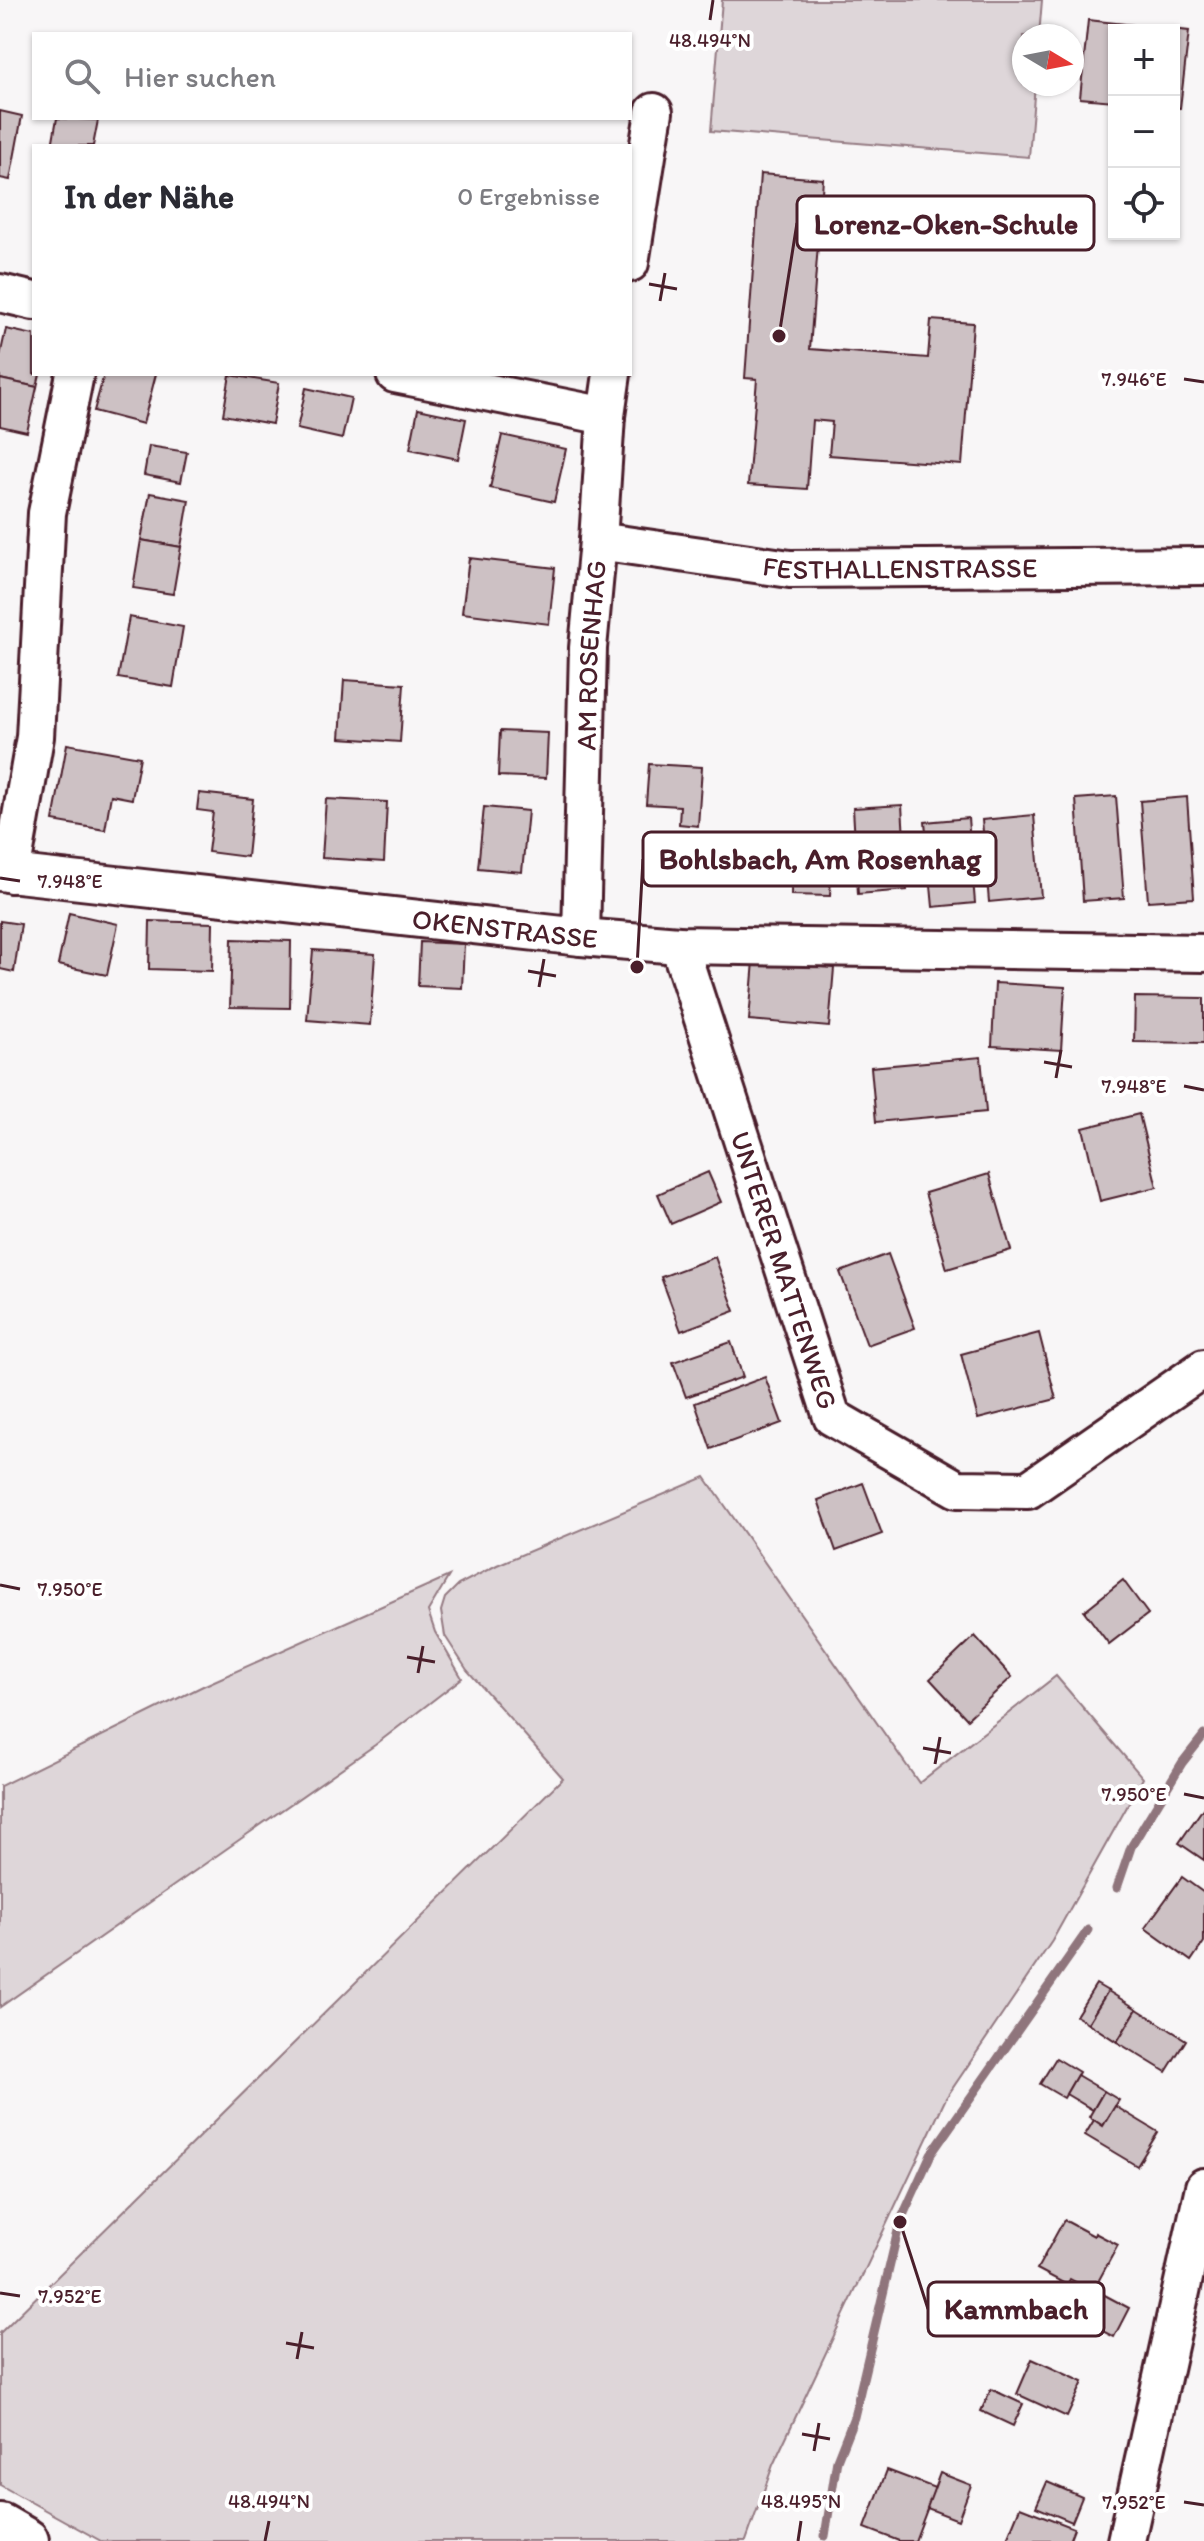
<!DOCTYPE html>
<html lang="de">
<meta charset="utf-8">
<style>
:root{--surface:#fff;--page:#f2f2f3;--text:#2b2b33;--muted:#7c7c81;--line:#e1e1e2}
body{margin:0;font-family:Itim,sans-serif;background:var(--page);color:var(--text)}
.controls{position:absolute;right:24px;top:24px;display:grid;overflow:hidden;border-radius:0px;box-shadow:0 2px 6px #0004}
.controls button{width:72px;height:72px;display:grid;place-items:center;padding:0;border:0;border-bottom:2px solid var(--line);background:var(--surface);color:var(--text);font:40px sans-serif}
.compass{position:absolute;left:1012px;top:24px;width:72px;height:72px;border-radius:50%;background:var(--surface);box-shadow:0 2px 6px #0004;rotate:100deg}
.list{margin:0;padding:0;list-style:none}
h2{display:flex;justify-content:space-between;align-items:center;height:104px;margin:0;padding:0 32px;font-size:34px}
h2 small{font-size:26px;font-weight:400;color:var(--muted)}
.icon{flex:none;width:44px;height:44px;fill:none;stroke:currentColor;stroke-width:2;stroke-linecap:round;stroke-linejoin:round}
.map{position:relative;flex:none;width:1204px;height:2541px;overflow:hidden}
.search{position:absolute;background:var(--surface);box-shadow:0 2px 6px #0004;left:32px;top:32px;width:600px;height:88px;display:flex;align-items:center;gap:20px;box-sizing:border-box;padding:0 28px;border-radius:0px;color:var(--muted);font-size:30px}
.panel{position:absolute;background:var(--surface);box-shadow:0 2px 6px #0004;left:32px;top:144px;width:600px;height:232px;border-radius:0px}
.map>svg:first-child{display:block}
</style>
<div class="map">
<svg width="1204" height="2541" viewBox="0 0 1204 2541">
<rect width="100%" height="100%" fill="#f8f6f7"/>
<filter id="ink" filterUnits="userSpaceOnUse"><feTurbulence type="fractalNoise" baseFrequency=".0125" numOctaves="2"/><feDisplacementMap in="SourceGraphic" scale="16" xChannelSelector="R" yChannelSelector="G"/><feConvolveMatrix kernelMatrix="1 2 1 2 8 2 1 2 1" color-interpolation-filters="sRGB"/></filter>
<g filter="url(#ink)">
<!-- green -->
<g fill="#ded6d9" stroke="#947a82" stroke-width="2">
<path d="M722,0H1042L1039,36H1024V84H1035L1029,157L711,131Z"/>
<path d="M705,1477L919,1783L1056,1676L1143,1778L1052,1941L946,2098L773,2465L746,2541H101L0,2485V2333L563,1778L467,1670L445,1636L441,1611L445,1598L458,1585L497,1565Z"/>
<path d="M449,1576L428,1611L435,1632L462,1678L375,1745L0,2007V1786L203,1686Z"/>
</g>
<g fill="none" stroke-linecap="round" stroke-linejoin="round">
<!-- stream -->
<g stroke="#8f747b" stroke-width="9">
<path d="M1117,1888L1131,1847L1182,1763L1204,1735"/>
<path d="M825,2536L837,2460L854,2417L900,2222L931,2154L1088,1930"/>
</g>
</g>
<!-- building -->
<g fill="#cdc1c4" stroke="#4a1f2b" stroke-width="2">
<path d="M1088,20L1189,31L1180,108H1174V30H1114V101L1080,98Z"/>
<path d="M0,111L22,116L10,180L0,178Z"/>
<path d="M57,118L98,120L93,146H52Z"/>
<path d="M760,174L823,179L810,349L928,358L931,320L973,323L962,465L829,455L832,422L812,420L807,489L748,485L757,379L745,378Z"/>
<path d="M6,329L34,335V374H40L37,387L0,379V356Z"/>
<path d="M104,374H156L143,424L94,411Z"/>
<path d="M230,375L279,383L272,424L223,415Z"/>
<path d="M0,379L37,387L27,432L0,426Z"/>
<path d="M306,388L351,398L342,439L297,429Z"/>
<path d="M418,409L466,419L458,459L410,449Z"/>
<path d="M502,435L566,449L554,502L490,488Z"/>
<path d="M149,446L187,452L181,482L144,475Z"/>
<path d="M150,493L189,500L181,547L141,540Z"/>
<path d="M141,540L181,547L173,594L133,588Z"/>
<path d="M469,558L555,568L549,624L462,613Z"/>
<path d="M129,617L183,627L173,687L118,678Z"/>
<path d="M344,680L404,684L400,742L340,738Z"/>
<path d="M500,731L548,733L546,778L498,776Z"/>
<path d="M67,744L140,757L132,799L111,795L105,830L53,821Z"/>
<path d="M649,764L702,767L698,826L679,824L680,806L646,804Z"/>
<path d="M199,793L253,799L247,857L208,852L213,812L197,810Z"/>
<path d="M1116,796L1124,898L1083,901L1076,799Z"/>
<path d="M1187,797L1194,898L1148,901L1140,801Z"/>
<path d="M326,799L387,802L384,862L322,858Z"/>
<path d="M902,805L907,890L858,894L853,808Z"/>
<path d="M484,807L528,811L522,872L478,868Z"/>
<path d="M1034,815L1041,897L989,902L982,820Z"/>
<path d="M968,818L975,903L933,907L925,822Z"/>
<path d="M792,850L832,852L830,896L791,895Z"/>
<path d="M69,913L118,924L107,975L58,965Z"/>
<path d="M0,921L21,924L14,972L0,969Z"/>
<path d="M150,921L213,923L212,971L149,969Z"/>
<path d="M232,939L291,941L290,1008L230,1007Z"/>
<path d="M420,942L464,944L462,988L418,986Z"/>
<path d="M313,950L375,954L370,1025L307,1020Z"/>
<path d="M754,961L834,968L829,1027L749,1020Z"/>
<path d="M995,983L1065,987L1061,1050L992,1046Z"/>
<path d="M1135,997L1204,998V1043L1134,1042Z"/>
<path d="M981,1057L986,1112L876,1122L871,1067Z"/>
<path d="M1139,1114L1157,1187L1100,1201L1083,1128Z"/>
<path d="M708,1172L721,1202L671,1224L658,1194Z"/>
<path d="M989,1174L1011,1250L947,1269L925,1193Z"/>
<path d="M888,1254L915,1328L867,1345L840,1272Z"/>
<path d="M715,1257L735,1311L681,1331L661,1277Z"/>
<path d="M1039,1333L1056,1399L978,1419L961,1354Z"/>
<path d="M731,1342L743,1377L686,1397L673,1362Z"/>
<path d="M765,1377L782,1423L711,1449L695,1403Z"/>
<path d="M863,1483L882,1534L836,1551L818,1500Z"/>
<path d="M1123,1580L1148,1614L1109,1644L1084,1611Z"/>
<path d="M975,1636L1012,1677L967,1719L930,1679Z"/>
<path d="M1204,1807V1860L1179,1843Z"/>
<path d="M1182,1877L1204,1893V1942L1191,1961L1145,1928Z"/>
<path d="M1096,1984L1108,1991L1088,2023L1076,2016Z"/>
<path d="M1108,1991L1137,2009L1117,2042L1088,2023Z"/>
<path d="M1137,2009L1186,2040L1166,2072L1117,2042Z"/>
<path d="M1056,2058L1079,2072L1064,2098L1040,2084Z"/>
<path d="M1077,2075L1104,2091L1093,2110L1066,2094Z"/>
<path d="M1104,2091L1119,2100L1103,2126L1089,2117Z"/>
<path d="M1115,2106L1158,2132L1137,2166L1085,2135L1094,2120L1103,2126Z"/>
<path d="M1064,2220L1094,2236L1095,2233L1118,2245L1093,2291L1070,2279L1067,2285L1037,2269Z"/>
<path d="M1099,2292L1129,2308L1114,2337L1083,2321Z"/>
<path d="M1032,2359L1083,2382L1067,2417L1017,2394Z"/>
<path d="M991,2389L1023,2404L1013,2426L981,2411Z"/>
<path d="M887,2470L935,2488L915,2541H899L865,2528Z"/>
<path d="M940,2473L971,2485L958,2520L927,2508Z"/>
<path d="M1047,2482L1082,2497L1072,2522L1036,2507Z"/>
<path d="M1020,2507L1074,2528L1069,2541H1006Z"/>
</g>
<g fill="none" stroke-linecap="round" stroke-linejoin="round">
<!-- minor casing -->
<g stroke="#4a1f2b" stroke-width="42">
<g id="minor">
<path d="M630,263L654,112"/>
<path d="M0,293L34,301"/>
<path d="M395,374L606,416"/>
<path id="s1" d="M598,541L790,569L1204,566"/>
<path id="s2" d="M0,872L581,937L679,945L1204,953"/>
<path d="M11,874L35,737L47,513L75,374"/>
<path id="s3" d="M581,937L588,648L598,541L606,416L612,374"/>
<path id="s4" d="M679,945L832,1417L957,1489L1028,1490L1204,1368"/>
<path d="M1126,2541L1204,2187"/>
</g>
</g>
<!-- primary casing -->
<g stroke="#4a1f2b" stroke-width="50">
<path id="primary" d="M0,2526L26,2541"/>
</g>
<!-- minor -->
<use href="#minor" stroke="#fff" stroke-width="36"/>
<!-- primary -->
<use href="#primary" stroke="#fff" stroke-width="44"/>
</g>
</g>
<!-- ticks -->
<path fill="none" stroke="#4a1f2b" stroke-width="3" d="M710,20L713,0M649,284L677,289M660,301L665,273M1184,379L1204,382M0,878L20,881M528,971L556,976M539,987L544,959M1044,1062L1072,1067M1056,1078L1061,1050M1184,1086L1204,1090M0,1585L20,1589M407,1657L435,1662M418,1673L423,1646M923,1748L951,1753M935,1764L940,1737M1184,1794L1204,1798M0,2293L20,2296M286,2343L314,2348M297,2359L302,2332M802,2434L830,2439M814,2451L819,2423M1184,2502L1204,2505M265,2541L269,2521M798,2541L801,2521"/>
<g text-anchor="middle" stroke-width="8" stroke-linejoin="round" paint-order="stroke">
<!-- street labels -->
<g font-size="28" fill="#4a1f2b" stroke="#fff">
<text dy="10" stroke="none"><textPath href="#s1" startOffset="304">FESTHALLENSTRASSE</textPath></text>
<text dy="10" stroke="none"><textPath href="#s3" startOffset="282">AM ROSENHAG</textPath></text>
<text dy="10" stroke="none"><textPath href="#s2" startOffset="508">OKENSTRASSE</textPath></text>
<text dy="10" stroke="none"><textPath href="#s4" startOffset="342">UNTERER MATTENWEG</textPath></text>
</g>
</g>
<g font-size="20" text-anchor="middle" fill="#4a1f2b" stroke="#fff" stroke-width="8" stroke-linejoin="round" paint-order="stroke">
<text x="710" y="47">48.494°N</text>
<text x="1134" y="386">7.946°E</text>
<text x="70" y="888">7.948°E</text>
<text x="1134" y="1093">7.948°E</text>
<text x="70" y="1596">7.950°E</text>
<text x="1134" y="1801">7.950°E</text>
<text x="70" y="2303">7.952°E</text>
<text x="269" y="2508">48.494°N</text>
<text x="801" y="2508">48.495°N</text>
<text x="1134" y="2509">7.952°E</text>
</g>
<!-- callouts -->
<path fill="none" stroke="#4a1f2b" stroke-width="3" d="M779 336L797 223M637 967L643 859M900 2222L928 2309"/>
<g fill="#4a1f2b" stroke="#fff" stroke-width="3">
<circle cx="779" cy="336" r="8"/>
<circle cx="637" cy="967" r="8"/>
<circle cx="900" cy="2222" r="8"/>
</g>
<g fill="#fff" stroke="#4a1f2b" stroke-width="3">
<rect x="797" y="196" width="297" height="54" rx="8"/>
<rect x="643" y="832" width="353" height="54" rx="8"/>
<rect x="928" y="2282" width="176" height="54" rx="8"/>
</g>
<g font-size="30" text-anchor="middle" font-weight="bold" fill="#4a1f2b">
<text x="946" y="234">Lorenz-Oken-Schule</text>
<text x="820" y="869">Bohlsbach, Am Rosenhag</text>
<text x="1016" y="2319">Kammbach</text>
</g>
</svg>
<div class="controls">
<button>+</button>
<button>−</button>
<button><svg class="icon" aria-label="locate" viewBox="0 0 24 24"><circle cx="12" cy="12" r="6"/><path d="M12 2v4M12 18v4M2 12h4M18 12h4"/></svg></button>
</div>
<svg class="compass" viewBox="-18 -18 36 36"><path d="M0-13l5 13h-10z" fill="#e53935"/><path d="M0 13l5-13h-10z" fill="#7c7c81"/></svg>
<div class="search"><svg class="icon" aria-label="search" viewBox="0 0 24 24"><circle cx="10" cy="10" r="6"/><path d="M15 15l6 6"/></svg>Hier suchen</div>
<section class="panel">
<h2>In der Nähe<small>0 Ergebnisse</small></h2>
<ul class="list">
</ul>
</section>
</div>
